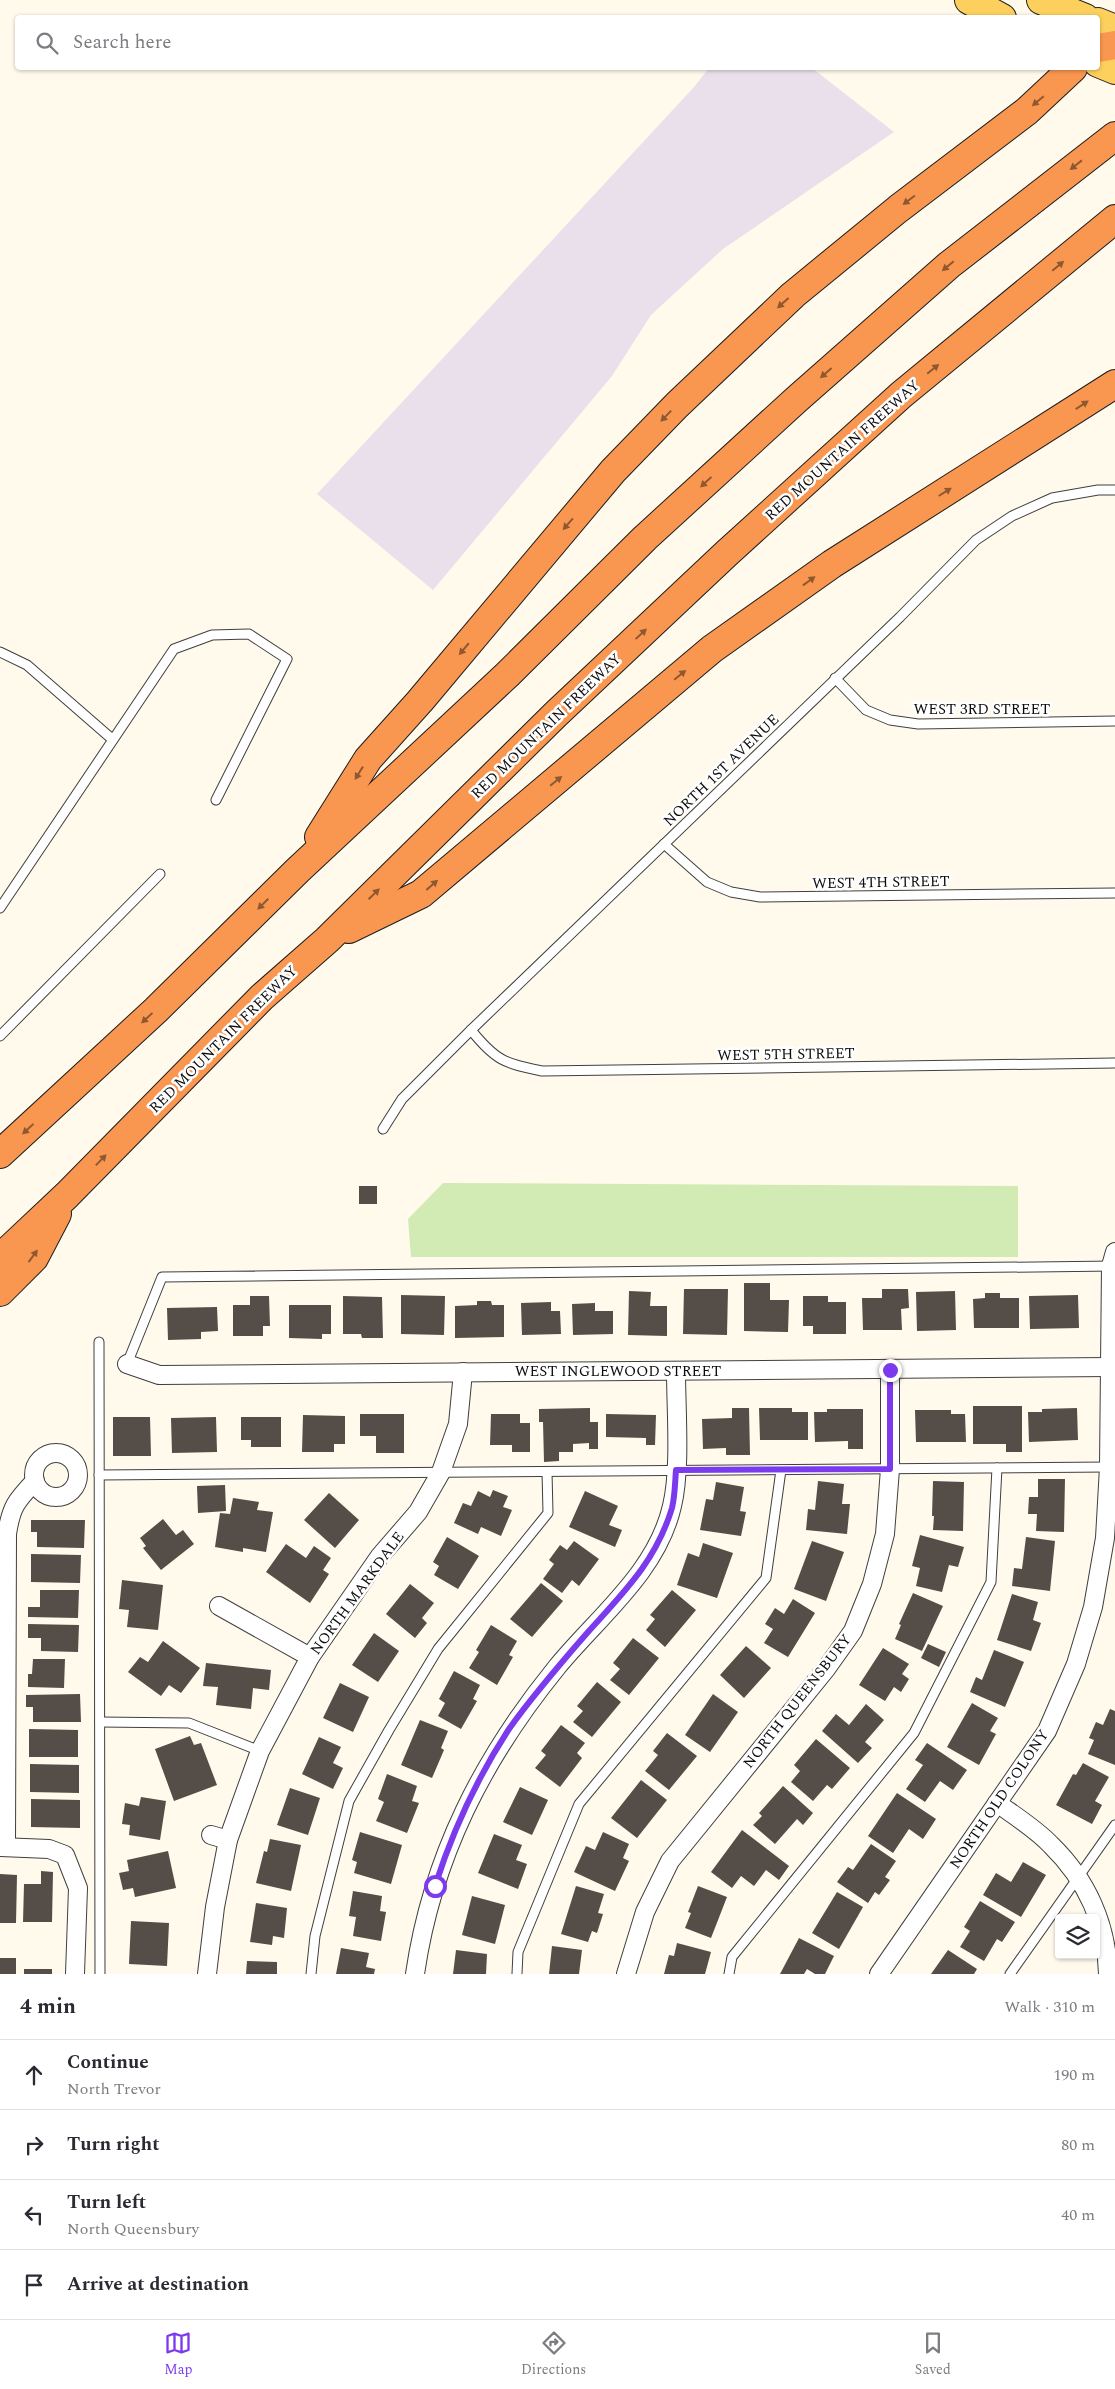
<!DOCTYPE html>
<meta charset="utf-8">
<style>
:root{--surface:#fff;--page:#f7f7f7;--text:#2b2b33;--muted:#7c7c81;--line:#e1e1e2;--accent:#7c3aed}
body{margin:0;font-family:Spectral,serif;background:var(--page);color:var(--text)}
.controls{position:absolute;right:15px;bottom:15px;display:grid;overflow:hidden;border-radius:5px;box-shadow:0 1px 4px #0004}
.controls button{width:45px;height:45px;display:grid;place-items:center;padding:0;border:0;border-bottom:1px solid var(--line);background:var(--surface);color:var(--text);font:25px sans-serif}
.stop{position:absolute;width:15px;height:15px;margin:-11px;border:4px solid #7c3aed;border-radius:50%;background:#fff}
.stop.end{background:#7c3aed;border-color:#fff;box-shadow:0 1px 5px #0008}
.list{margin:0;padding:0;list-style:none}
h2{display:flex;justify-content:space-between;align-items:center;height:65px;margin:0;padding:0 20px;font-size:21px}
h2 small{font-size:16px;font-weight:400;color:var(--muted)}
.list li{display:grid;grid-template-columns:32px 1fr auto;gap:15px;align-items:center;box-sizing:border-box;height:70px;padding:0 20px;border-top:1px solid var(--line)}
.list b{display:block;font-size:19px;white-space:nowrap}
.list p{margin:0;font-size:16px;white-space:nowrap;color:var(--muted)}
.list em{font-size:16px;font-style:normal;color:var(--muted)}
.icon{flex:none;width:28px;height:28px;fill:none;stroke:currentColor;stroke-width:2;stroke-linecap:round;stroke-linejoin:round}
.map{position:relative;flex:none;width:1115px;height:1974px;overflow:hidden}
.search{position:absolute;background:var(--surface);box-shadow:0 1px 4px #0004;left:15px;right:15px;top:15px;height:55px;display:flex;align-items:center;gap:12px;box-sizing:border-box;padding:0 18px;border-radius:5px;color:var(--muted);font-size:19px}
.sheet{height:345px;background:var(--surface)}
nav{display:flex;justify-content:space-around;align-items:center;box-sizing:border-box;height:70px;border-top:1px solid var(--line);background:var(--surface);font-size:14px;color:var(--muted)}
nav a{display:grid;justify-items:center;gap:2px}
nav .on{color:var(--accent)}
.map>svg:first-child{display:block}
</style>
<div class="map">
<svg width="1115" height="1974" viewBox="0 0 1115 1974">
<rect width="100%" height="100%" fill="#fffaeb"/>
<!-- industrial -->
<path fill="#eae0eb" d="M709,68H812L894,132L723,249L651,315L612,376L433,590L317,494L694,87Z"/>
<!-- green -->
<path fill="#d2eab4" d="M443,1183L1018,1186V1257H411L408,1219Z"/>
<!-- building -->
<g fill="#554d48">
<rect x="359" y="1186" width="18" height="18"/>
<path d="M744,1283H770V1300H789L788,1332L744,1331Z"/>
<path d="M684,1289H728L727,1335L683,1334Z"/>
<path d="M882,1289H908L909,1308L901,1309L902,1330H863L862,1298H882Z"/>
<path d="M629,1291L651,1292L650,1306H667V1336L628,1335Z"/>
<path d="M955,1291L956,1330L917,1331L916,1292Z"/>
<path d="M985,1293H1000V1298H1019V1328H974L973,1299L985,1298Z"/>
<path d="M401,1295L445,1296L444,1335L401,1334Z"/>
<path d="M1078,1295L1079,1328L1030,1329L1029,1296Z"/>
<path d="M250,1296H269L270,1326H263V1336H233V1305H250Z"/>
<path d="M343,1296L382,1297L383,1338H362L361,1334H343Z"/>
<path d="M803,1296H828V1302H846V1334H813V1326H803Z"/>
<path d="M477,1301H491L492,1305H504V1337L455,1338V1306L477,1305Z"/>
<path d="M551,1302V1311H560L561,1334L522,1335L521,1303Z"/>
<path d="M595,1303V1311H613V1334L573,1335L572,1304Z"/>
<path d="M289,1305H331V1334H322V1339L289,1338Z"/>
<path d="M217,1307L218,1331L201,1332V1339L168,1340L167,1308Z"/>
<path d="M973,1406H1022V1452H1006V1444H973Z"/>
<path d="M590,1408V1422H598V1449H589V1443L573,1444V1452H559V1461L544,1462L543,1422H539V1409Z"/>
<path d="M732,1408H749L750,1455H726V1448L703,1449L702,1419L732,1418Z"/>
<path d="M759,1408H792V1412H808V1440H760Z"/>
<path d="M1077,1408L1078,1440L1029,1442L1028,1412H1042V1409Z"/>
<path d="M827,1409H863V1449H848V1441L815,1442L814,1412H827Z"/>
<path d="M915,1410H951V1414H965L966,1442H916Z"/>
<path d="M360,1414H404V1453H376V1436H360Z"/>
<path d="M491,1414H520V1423H530V1452H512V1445H490Z"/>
<path d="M606,1414L656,1415L655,1445H646V1438L606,1437Z"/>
<path d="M303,1415L345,1416V1444H334V1452H302Z"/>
<path d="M113,1417H150L151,1456H113Z"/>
<path d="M216,1417L217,1452L172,1453L171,1418Z"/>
<path d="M241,1417H281V1447H251V1440H241Z"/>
<path d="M1038,1479H1065L1064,1532L1036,1531L1037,1514H1028L1029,1497H1038Z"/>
<path d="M818,1481L844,1484L842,1504H850L847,1534L806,1530L808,1509L815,1510Z"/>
<path d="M933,1481L964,1482L963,1531L933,1530L934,1516H932Z"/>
<path d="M716,1482L744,1487L740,1511L746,1512L741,1536L700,1530L706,1499L713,1500Z"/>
<path d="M225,1485L226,1511L198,1513L197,1486Z"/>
<path d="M493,1490L508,1496L503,1507L512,1510L501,1536L481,1527L478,1534L454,1523L463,1503L471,1506L478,1491L490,1497Z"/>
<path d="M585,1491L618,1506L609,1525L622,1530L615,1547L569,1527Z"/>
<path d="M329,1493L359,1520L335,1548L304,1520Z"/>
<path d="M233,1498L259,1502L257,1510L273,1512L266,1552L243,1548V1552L215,1547L220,1513L230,1514Z"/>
<path d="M163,1519L176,1535L183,1530L194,1544L161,1570L143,1548L146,1546L140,1538Z"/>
<path d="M31,1520H85L84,1548L37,1547V1532H31Z"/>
<path d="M920,1535L964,1547L958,1567L949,1565L942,1592L916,1586L920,1568L912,1566Z"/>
<path d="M447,1537L479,1556L458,1589L434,1575L439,1566L433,1562Z"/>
<path d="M1026,1537L1055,1541L1050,1591L1012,1586L1014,1568L1022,1569Z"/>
<path d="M574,1541L599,1559L579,1586L572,1580L562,1593L543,1579L554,1564L549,1560L560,1545L567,1550Z"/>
<path d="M812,1541L844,1552L826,1601L794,1589Z"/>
<path d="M703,1543L733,1553L717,1598L677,1585L688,1553L699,1557Z"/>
<path d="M286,1544L306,1558L314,1546L331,1558L323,1570L329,1574L310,1603L266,1572Z"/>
<path d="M31,1554L81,1555L80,1583L31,1582Z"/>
<path d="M122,1580L163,1585L158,1630L127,1627L129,1610L119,1609Z"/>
<path d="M541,1583L563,1601L532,1637L510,1619Z"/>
<path d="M410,1584L434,1603L422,1618L427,1623L415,1638L386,1614Z"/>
<path d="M40,1590H79L78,1618L28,1617V1607H40Z"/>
<path d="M672,1590L696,1610L665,1647L646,1630L655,1619L650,1615Z"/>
<path d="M913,1593L943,1606L922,1651L895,1639L901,1625L899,1624Z"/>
<path d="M1012,1594L1038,1602L1033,1620L1041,1623L1031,1651L997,1640Z"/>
<path d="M793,1599L815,1613L788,1657L764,1643L773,1629L765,1624L775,1608L784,1614Z"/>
<path d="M28,1624L79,1625L78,1652L41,1651V1638H28Z"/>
<path d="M491,1625L517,1641L509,1655L513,1657L497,1685L469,1668L479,1652L476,1650Z"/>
<path d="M374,1633L399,1651L378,1682L352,1665Z"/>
<path d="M633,1638L659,1658L629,1695L610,1680L620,1669L613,1663Z"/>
<path d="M163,1641L200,1668L181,1693L169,1685L161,1696L128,1672L140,1657L148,1662Z"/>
<path d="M928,1644L946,1652L939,1667L921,1658Z"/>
<path d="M746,1646L771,1668L744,1698L720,1675Z"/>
<path d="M883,1648L909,1664L902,1674L909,1679L901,1692L894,1687L885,1701L859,1685Z"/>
<path d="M994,1650L1024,1662L1005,1707L970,1692L976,1677L982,1680Z"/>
<path d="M33,1659H65L64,1688L28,1687V1674H32Z"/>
<path d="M206,1663L271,1670L269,1690L253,1688L251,1709L216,1705L218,1687L203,1686Z"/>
<path d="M454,1671L480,1685L473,1699L477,1701L461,1729L438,1716L445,1703L439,1699Z"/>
<path d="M597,1682L621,1702L592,1737L573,1722L583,1711L577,1706Z"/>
<path d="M340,1683L369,1697L353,1732L323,1718Z"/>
<path d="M80,1694L81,1722H33V1707H26V1695Z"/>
<path d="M713,1694L738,1712L710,1752L685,1735Z"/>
<path d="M972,1703L998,1718L990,1731L996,1734L979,1765L947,1747Z"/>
<path d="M866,1704L884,1720L865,1742L872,1748L858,1763L822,1731L836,1714L849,1725Z"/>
<path d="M1110,1709L1115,1711V1765L1088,1754L1094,1740L1089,1738L1096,1722L1103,1725Z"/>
<path d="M420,1720L448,1731L441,1748L444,1750L432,1778L401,1765Z"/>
<path d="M561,1725L585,1743L577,1753L582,1758L560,1787L535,1768L546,1755L541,1751Z"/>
<path d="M29,1729L78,1730V1757H29Z"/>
<path d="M667,1733L697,1756L669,1790L645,1771L658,1755L653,1751Z"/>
<path d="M190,1736L194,1745L201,1743L217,1785L174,1801L155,1749Z"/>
<path d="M319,1737L341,1747L333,1763L343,1768L333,1789L302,1774Z"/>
<path d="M816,1739L850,1768L832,1789L827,1785L813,1801L791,1782L800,1771L794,1765Z"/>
<path d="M927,1743L967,1770L953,1790L940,1781L925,1802L906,1789L923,1765L915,1760Z"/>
<path d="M1083,1763L1109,1777L1095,1801L1102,1805L1092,1824L1056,1805L1073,1774L1076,1775Z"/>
<path d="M30,1764L79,1765V1793L30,1792Z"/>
<path d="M387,1774L417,1786L412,1801L419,1803L407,1833L376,1821L384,1802L378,1799Z"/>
<path d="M641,1780L667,1800L637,1838L611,1818Z"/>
<path d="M783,1786L813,1813L803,1825L797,1819L775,1844L753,1825L762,1816L759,1813Z"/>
<path d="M520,1787L548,1800L532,1835L503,1822Z"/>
<path d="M290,1788L320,1798L308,1835L277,1825Z"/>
<path d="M897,1793L936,1819L923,1839L909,1829L893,1853L868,1836Z"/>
<path d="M141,1797L166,1801L160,1840L129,1835L130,1825L122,1824L125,1803L139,1806Z"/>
<path d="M31,1799L80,1800V1828L31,1827Z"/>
<path d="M742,1830L789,1866L779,1880L766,1870L754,1886L741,1876L732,1888L711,1872Z"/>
<path d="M360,1832L402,1845L391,1884L354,1873L357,1862L352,1860Z"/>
<path d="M603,1832L629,1844L623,1858L629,1861L615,1891L574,1872L586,1846L595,1850Z"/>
<path d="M494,1834L522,1845L516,1860L527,1864L518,1889L478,1873Z"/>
<path d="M270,1839L301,1845L291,1891L256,1883L264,1851L267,1852Z"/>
<path d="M871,1844L896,1861L885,1877L890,1880L879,1895L875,1892L868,1903L837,1882L848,1867L853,1870Z"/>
<path d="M168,1851L176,1888L135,1897L133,1888L123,1890L119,1873L129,1871L127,1860Z"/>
<path d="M1023,1862L1046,1875L1021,1917L983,1895L996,1873L1011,1882Z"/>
<path d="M41,1871L53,1872L52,1922H23L24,1884H41Z"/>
<path d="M0,1874L17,1875L16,1923H0Z"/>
<path d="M576,1886L604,1894L598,1913L603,1914L597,1933L592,1931L588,1942L561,1934Z"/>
<path d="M698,1886L727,1897L711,1938L685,1928L691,1913L688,1912Z"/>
<path d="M353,1891L382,1896L380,1911L386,1912L381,1941L353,1936L356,1917L349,1916Z"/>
<path d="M837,1892L863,1907L839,1949L812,1933Z"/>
<path d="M472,1896L505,1905L495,1944L462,1935Z"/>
<path d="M980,1901L1015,1922L1002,1942L997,1939L984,1961L960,1947L970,1931L964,1927Z"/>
<path d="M256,1903L287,1908L284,1938L273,1936L272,1945L250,1942Z"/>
<path d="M131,1921L169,1923L167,1966L129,1964Z"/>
<path d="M799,1938L834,1956L825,1974H815L807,1969L804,1974H780Z"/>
<path d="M677,1943L711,1952L705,1974H664L669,1955L674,1956Z"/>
<path d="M552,1946L582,1950L579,1974H549Z"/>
<path d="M341,1948L369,1953L366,1967L375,1969L374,1974H336Z"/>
<path d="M456,1950L487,1954L486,1974H453Z"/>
<path d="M948,1950L977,1969L974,1974H931Z"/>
<rect x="0" y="1958" width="16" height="16"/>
<path d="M247,1961L277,1962V1974H246Z"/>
<rect x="24" y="1969" width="28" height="5"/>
</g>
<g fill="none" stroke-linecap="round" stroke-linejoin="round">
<!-- lane casing -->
<g stroke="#3f3f3f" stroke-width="11">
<g id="lane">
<path d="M0,652L27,665L112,739"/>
<path d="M835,678L866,710L890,720L918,724L1115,721"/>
<path d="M664,844L707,882L731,892L760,897L1115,893"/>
<path d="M0,908L174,649L212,635L249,634L287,659L216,800"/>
<path d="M471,1030C496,1061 504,1063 542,1071L1115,1063"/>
<path d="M0,1036L160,874"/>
<path d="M383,1129L402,1099L471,1030L900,617L976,540L1012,516L1052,498L1098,490H1115"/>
<path d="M99,1342L100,1974"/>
<path d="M127,1364L162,1277L1114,1266"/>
<path d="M99,1475L1109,1467"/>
<path d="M100,1722L189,1723L260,1751"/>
<path d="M311,1974L315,1936L349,1801L389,1730L438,1649L548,1513L547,1472"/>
<path d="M517,1974L518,1952L579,1804L766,1578L781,1470"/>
<path d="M729,1974L732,1957L914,1733L991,1582L997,1468"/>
<path d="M1010,1974L1115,1825"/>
</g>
</g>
<!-- street casing -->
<g stroke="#3f3f3f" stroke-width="20">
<g id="street">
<path d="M127,1364L159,1375L1110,1367"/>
<circle cx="56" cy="1475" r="22"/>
<path d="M219,1606L310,1657"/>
<path d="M997,1803C1015,1816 1036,1829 1051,1845C1087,1880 1107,1925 1108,1974"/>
<path d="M211,1835L228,1840"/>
<path d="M0,1847L49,1849L65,1855L78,1888L75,1974"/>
<path d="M6,1847L7,1534C11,1507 16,1501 35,1481"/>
<path d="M207,1974L215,1907L228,1840L260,1751L310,1657L380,1556L418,1512L441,1472L458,1424L463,1372"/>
<path d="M415,1974C432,1857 483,1758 557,1667C598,1617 657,1572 672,1506C681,1469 676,1410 676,1371"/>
<path d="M626,1974L645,1912L670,1861L826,1669L853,1631L872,1584L885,1534L890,1469V1370"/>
<path d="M879,1974L1047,1731L1076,1664L1093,1607L1105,1538L1109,1467L1111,1266L1115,1252"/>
</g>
</g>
<!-- primary casing -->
<g stroke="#1d1d1d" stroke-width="30">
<g id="primary">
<path d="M969,0L1002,18"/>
<path d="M1041,0L1085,18"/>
<path d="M1098,22L1115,29"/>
<path d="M1098,63L1115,70"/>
</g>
</g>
<!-- highway casing -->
<g stroke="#1d1d1d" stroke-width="30">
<g id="highway">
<path d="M1098,48L1115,45"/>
<path d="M319,837L368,759L420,701L613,471L677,405L793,295L898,209L1027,111L1073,68"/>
<path d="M349,929L421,894L712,649L832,564L1115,384"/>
<path d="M0,1154L156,1010L298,870L507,675L645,538L797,399L949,265L1115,136"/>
<path d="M0,1258L67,1195L262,997L327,940L556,714L727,553L901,395L1115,219"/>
<path d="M0,1292L34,1258L57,1214"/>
</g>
</g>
<!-- lane -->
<use href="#lane" stroke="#fff" stroke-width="9"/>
<!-- street -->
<use href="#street" stroke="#fff" stroke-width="18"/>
<!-- primary -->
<use href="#primary" stroke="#fdd05d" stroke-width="28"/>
<!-- highway -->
<use href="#highway" stroke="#f9964f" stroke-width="28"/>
</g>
<!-- one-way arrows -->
<defs><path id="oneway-solid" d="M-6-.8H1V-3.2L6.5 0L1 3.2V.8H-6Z" transform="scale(1.25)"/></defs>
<g fill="#8e5831">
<use href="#oneway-solid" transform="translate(1038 101) rotate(140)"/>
<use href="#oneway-solid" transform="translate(1076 165) rotate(142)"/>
<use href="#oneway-solid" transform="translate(909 200) rotate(143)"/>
<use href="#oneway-solid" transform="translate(948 266) rotate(140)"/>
<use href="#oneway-solid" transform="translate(1058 266) rotate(-40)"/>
<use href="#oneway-solid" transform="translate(783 303) rotate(138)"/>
<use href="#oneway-solid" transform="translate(933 369) rotate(-39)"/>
<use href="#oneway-solid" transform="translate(826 373) rotate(139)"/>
<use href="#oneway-solid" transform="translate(1082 405) rotate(-33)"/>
<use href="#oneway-solid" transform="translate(666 416) rotate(134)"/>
<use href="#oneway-solid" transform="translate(706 482) rotate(137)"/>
<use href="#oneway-solid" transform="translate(945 492) rotate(-32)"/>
<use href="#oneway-solid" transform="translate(568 524) rotate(131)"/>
<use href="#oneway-solid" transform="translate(809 581) rotate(-36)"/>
<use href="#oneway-solid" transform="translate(641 634) rotate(-43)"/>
<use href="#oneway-solid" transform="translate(464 649) rotate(130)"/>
<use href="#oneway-solid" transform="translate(680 675) rotate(-39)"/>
<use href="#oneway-solid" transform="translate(359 773) rotate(122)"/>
<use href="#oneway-solid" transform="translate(556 781) rotate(-39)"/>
<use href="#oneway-solid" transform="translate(432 885) rotate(-41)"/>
<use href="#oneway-solid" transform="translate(374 894) rotate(-44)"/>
<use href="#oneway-solid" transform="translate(263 904) rotate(135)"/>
<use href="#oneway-solid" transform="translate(147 1018) rotate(137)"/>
<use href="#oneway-solid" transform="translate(28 1129) rotate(137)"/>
<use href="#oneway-solid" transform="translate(101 1160) rotate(-46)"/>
<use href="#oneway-solid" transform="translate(33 1256) rotate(-54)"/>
</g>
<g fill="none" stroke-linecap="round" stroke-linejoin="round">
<!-- route -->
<path stroke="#7c3aed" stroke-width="6" d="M435,1886C453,1830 477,1778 509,1729C533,1695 561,1663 588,1632C624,1592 656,1561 672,1508C675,1496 675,1482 676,1470L890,1469V1370"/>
</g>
<g text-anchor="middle" stroke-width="5" stroke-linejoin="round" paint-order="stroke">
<!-- street labels -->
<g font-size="15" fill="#0c0c0c" stroke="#fff">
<text transform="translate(842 450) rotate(-42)" y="5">RED MOUNTAIN FREEWAY</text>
<text x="982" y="714">WEST 3RD STREET</text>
<text transform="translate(546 726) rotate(-44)" y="5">RED MOUNTAIN FREEWAY</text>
<text transform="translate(721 770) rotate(-44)" y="5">NORTH 1ST AVENUE</text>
<text transform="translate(881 882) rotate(-1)" y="5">WEST 4TH STREET</text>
<text transform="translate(223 1039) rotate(-45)" y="5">RED MOUNTAIN FREEWAY</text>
<text transform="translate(786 1054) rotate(-1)" y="5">WEST 5TH STREET</text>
<text x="618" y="1376">WEST INGLEWOOD STREET</text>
<text transform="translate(357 1593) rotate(-54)" y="5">NORTH MARKDALE</text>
<text transform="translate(797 1701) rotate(-52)" y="5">NORTH QUEENSBURY</text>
<text transform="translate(999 1799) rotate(-56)" y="5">NORTH OLD COLONY</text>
</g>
</g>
</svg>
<div class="controls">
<button><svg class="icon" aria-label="layers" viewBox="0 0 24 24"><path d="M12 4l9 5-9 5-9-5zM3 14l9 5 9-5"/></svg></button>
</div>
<div class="stop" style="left:435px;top:1886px"></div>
<div class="stop end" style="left:890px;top:1370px"></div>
<div class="search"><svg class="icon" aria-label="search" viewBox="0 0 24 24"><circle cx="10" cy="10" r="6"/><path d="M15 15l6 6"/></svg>Search here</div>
</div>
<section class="sheet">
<h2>4 min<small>Walk · 310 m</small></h2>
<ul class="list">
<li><svg class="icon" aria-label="ahead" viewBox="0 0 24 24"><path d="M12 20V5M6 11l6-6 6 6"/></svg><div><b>Continue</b><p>North Trevor</p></div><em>190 m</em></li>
<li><svg class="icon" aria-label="right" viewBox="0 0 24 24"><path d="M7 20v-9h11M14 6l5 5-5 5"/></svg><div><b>Turn right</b></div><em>80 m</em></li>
<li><svg class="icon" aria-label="left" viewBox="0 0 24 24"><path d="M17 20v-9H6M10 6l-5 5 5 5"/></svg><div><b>Turn left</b><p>North Queensbury</p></div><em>40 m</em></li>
<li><svg class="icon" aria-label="arrive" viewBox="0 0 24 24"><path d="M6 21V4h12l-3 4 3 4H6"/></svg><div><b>Arrive at destination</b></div></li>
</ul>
</section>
<nav>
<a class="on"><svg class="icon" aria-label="map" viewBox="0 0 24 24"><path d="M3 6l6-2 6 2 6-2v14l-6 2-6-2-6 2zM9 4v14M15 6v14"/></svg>Map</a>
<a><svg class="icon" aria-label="directions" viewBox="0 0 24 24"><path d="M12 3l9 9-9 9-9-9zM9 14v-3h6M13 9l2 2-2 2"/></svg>Directions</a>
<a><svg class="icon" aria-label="saved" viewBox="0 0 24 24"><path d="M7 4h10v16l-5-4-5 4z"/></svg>Saved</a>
</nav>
